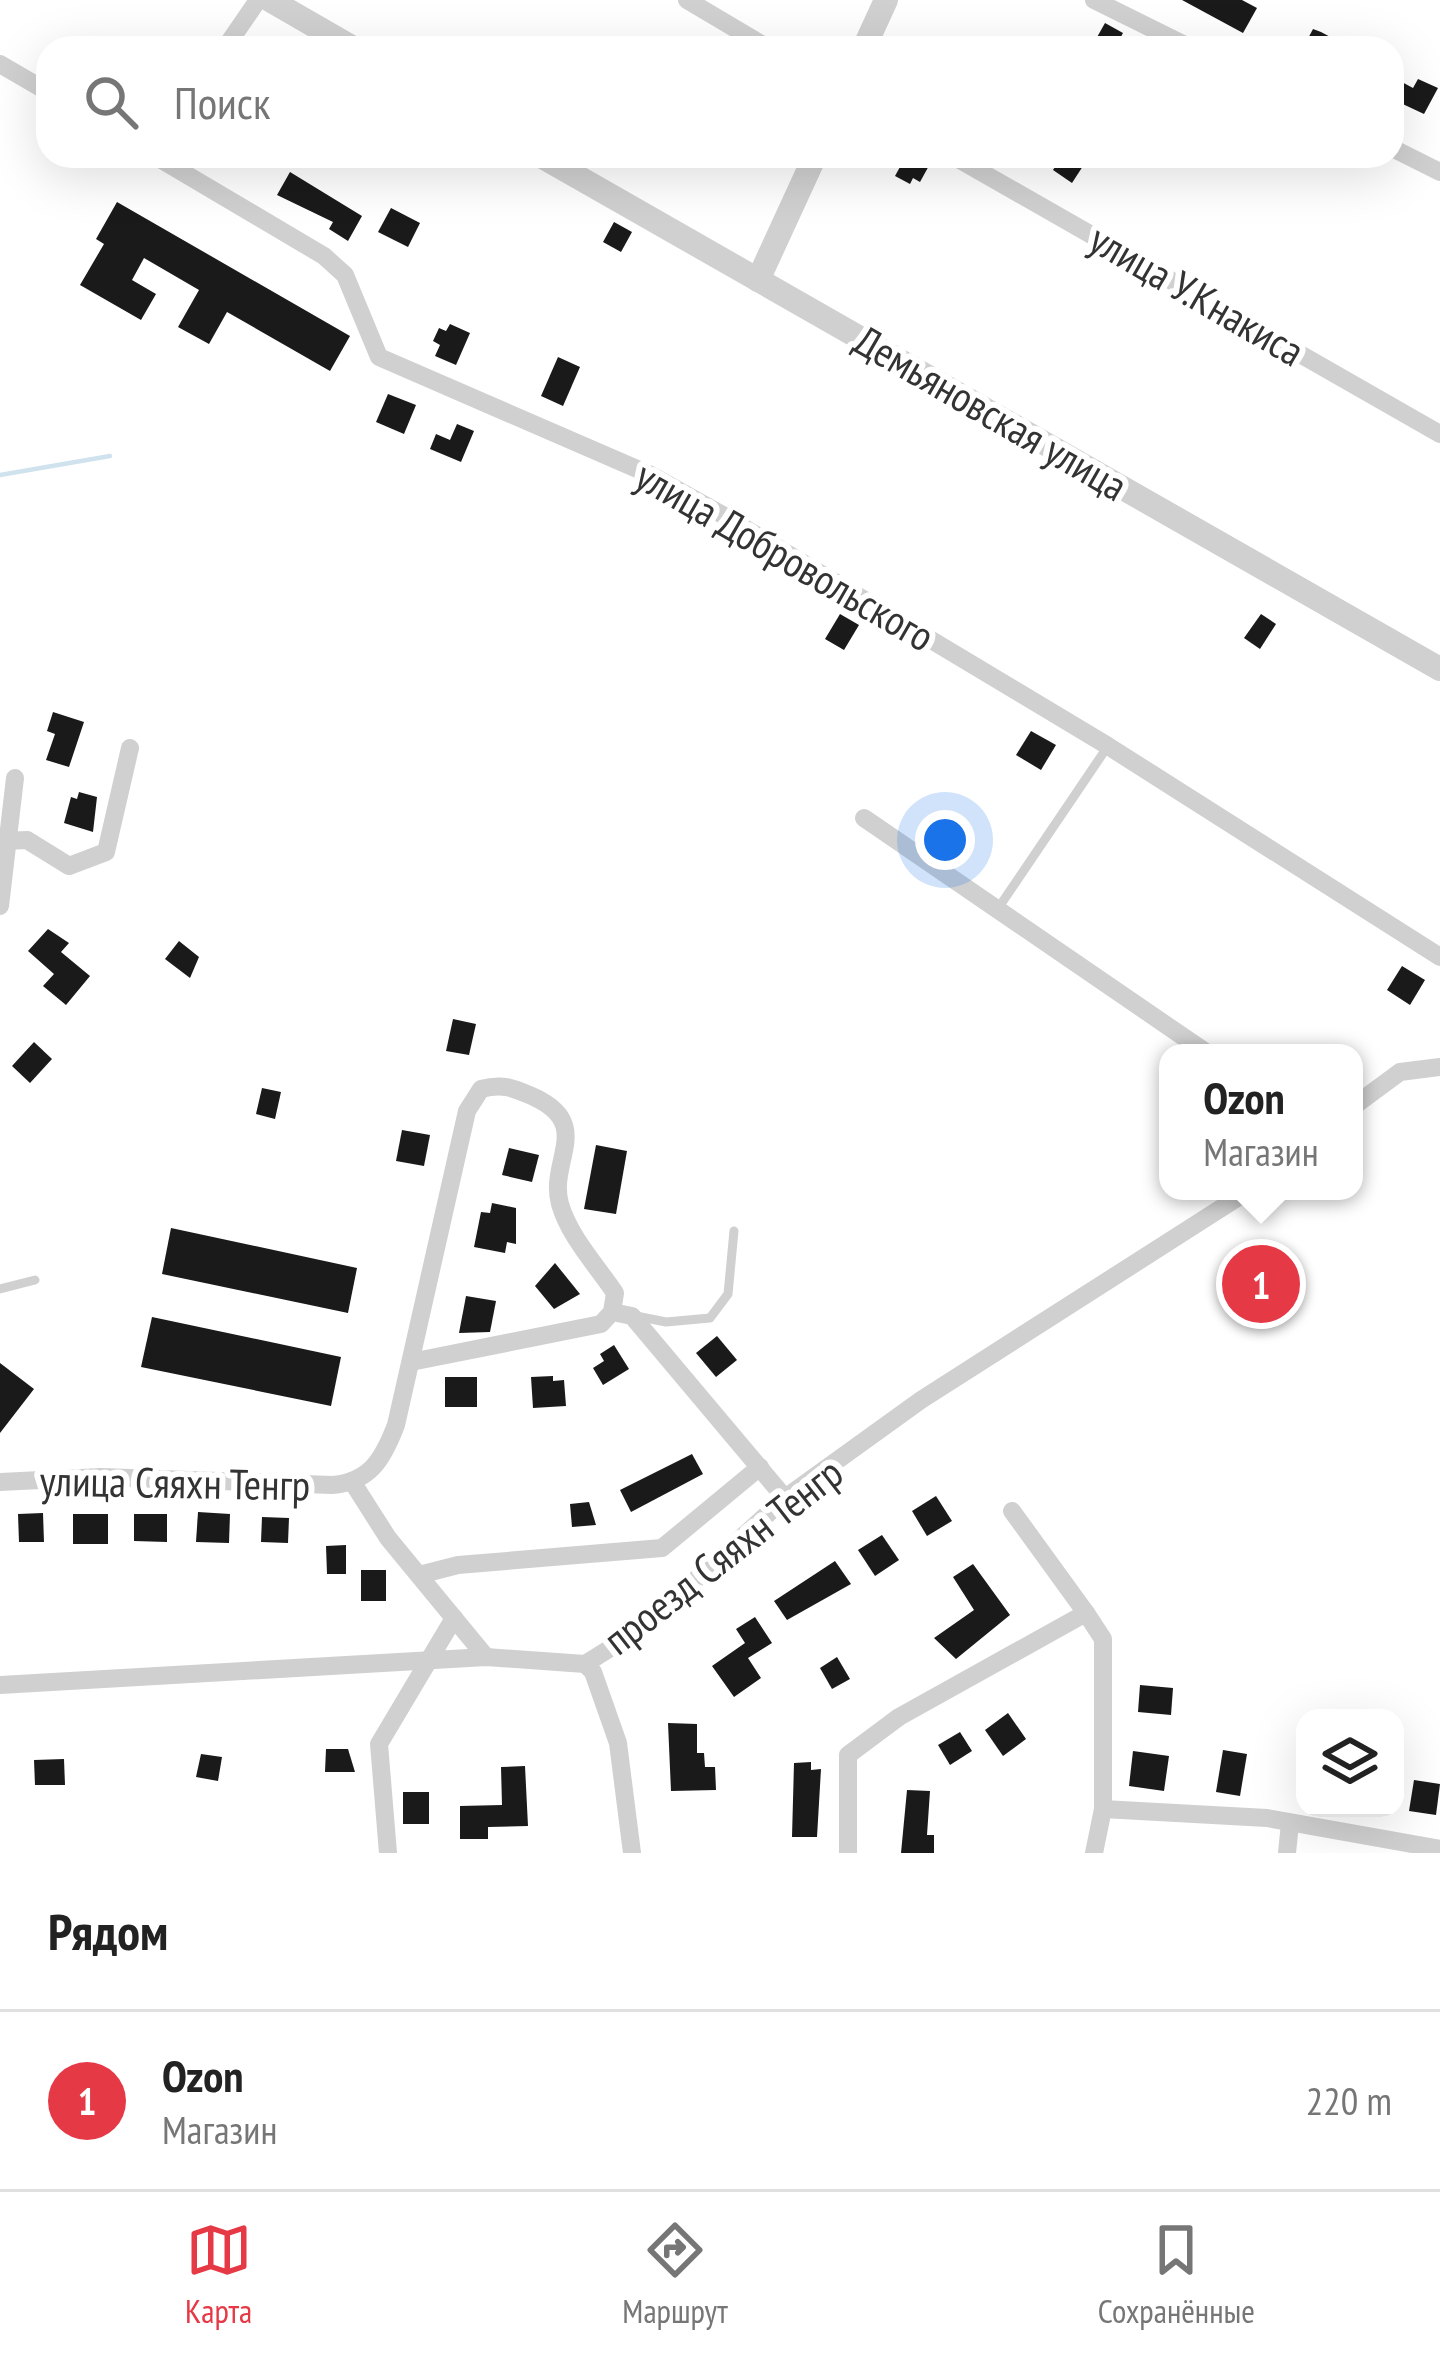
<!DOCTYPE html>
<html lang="ru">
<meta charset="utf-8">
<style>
:root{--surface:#fff;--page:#f6f6f6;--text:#222;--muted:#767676;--line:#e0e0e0;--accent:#e63946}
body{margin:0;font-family:"PT Sans Narrow",sans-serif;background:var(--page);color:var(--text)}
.controls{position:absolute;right:36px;bottom:36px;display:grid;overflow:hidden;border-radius:24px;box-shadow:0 12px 48px #0002}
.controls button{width:108px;height:108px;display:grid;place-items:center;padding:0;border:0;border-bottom:3px solid var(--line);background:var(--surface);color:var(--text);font:60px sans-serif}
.you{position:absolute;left:945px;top:840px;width:42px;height:42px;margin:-30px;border:9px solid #fff;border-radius:50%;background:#1a73e8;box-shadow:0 0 0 18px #1a73e833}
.badge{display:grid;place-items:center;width:78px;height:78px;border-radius:50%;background:var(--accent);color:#fff;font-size:39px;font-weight:700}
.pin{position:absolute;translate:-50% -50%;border:6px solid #fff;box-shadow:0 3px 12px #0006}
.popup{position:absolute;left:1159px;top:1044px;width:204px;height:156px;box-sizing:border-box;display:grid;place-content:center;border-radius:24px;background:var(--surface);filter:drop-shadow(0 3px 9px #0005);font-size:39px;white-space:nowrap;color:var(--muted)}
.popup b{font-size:45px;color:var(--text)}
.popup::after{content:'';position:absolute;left:50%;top:100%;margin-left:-24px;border:24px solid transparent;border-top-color:var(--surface)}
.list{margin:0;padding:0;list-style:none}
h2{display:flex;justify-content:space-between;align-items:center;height:156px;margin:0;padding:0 48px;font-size:51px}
h2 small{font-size:39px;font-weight:400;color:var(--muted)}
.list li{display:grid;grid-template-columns:78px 1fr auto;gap:36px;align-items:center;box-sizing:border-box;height:180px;padding:0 48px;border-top:3px solid var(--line)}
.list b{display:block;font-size:45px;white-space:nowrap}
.list p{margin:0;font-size:39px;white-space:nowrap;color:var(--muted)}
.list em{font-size:39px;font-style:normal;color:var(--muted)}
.icon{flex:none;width:66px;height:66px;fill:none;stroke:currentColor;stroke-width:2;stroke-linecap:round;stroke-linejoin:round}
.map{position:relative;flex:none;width:1440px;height:1853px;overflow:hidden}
.search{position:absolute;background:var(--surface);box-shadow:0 12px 48px #0002;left:36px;right:36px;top:36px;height:132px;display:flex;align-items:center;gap:30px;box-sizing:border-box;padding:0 42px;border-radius:36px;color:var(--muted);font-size:45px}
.sheet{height:336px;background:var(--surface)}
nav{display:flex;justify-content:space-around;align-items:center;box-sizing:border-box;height:168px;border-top:3px solid var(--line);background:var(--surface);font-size:33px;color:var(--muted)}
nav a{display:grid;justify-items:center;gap:6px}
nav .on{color:var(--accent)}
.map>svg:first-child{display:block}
</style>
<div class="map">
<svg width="1440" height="1853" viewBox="0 0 1440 1853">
<rect width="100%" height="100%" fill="#fff"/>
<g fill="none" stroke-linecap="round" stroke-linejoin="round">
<!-- stream -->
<path stroke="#cfe2ee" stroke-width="4.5" d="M0,475L110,456"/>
</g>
<!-- building -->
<g fill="#1a1a1a">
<path d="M1182,0H1242L1257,8L1243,33Z"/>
<path d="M1105,23L1123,33L1115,48H1091Z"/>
<path d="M1313,29L1321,32L1351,48H1303Z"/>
<path d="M1418,79L1438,88L1424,114L1392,99L1400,81L1413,88Z"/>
<path d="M906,156L931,162L920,182L913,178L910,184L895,176Z"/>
<path d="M1062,156L1083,166L1072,183L1053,170Z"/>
<path d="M290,172L362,216L348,241L329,229L333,222L277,195Z"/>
<path d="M117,202L350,336L330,371L227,312L209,344L178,327L199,290L144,258L132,280L156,294L141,320L80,285L104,244L96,239Z"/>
<path d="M391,208L420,223L408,247L378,232Z"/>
<path d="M614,222L632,232L621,252L603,242Z"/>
<path d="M450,324L470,333L456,365L435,356L440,345L433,341L439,328L446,331Z"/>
<path d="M558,357L580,367L563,406L541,396Z"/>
<path d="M388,394L416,405L404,434L376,422Z"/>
<path d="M457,424L474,431L461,462L430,449L436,434L450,440Z"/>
<path d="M840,614L859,625L844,650L825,639Z"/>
<path d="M1261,614L1276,624L1260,649L1244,638Z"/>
<path d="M53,712L84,722L69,767L46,760L55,734L47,731Z"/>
<path d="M1031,731L1056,745L1041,770L1016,755Z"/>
<path d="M79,792L97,797L93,832L64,823L71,797L77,799Z"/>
<path d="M48,929L69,943L61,952L90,976L66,1005L43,986L54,974L28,951Z"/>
<path d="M179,941L199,957L190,978L165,959Z"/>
<path d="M1402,966L1425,980L1410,1005L1387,990Z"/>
<path d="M453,1019L476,1024L469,1055L446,1051Z"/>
<path d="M34,1042L52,1059L30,1083L12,1066Z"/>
<path d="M262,1088L281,1092L275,1119L256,1114Z"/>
<path d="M402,1130L430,1135L424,1166L396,1161Z"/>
<path d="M596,1145L627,1151L616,1214L584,1209Z"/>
<path d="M509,1148L539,1155L532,1182L502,1175Z"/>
<path d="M492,1203L516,1208V1244L507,1242L505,1253L474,1247L481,1212L490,1213Z"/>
<path d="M171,1228L357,1268L348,1313L162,1274Z"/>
<path d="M555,1263L580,1294L554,1309L535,1286Z"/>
<path d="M1273,1266L1295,1290L1274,1309L1252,1284Z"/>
<path d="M466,1296L496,1301L490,1332L459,1333Z"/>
<path d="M152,1317L341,1357L331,1406L141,1367Z"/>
<path d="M717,1336L737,1360L716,1377L696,1353Z"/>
<path d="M614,1345L629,1369L603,1385L593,1368L604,1361L600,1354Z"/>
<path d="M0,1363L34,1389L0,1433Z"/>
<path d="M553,1376V1381L564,1380L566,1406L533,1408L531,1377Z"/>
<rect x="445" y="1377" width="32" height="30"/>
<path d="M692,1454L703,1474L631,1512L620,1490Z"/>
<path d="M936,1496L952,1521L927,1536L912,1511Z"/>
<path d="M589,1502L596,1525L572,1527L570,1504Z"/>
<path d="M198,1512L230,1514L229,1543L196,1542Z"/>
<path d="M43,1513L44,1542H19L18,1514Z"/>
<rect x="73" y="1514" width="35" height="30"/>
<path d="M134,1514H167V1542L134,1541Z"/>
<path d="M262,1517L289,1518L288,1543L261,1542Z"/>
<path d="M882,1535L899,1560L875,1576L858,1550Z"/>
<path d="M346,1545V1574H327L326,1546Z"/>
<path d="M835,1561L851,1584L787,1620L774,1601Z"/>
<path d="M973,1564L1010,1615L956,1659L934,1638L974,1610L953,1577Z"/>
<rect x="361" y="1570" width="25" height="31"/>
<path d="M755,1617L772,1643L748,1658L761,1678L734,1697L712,1666L745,1643L736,1629Z"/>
<path d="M837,1657L850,1679L832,1689L820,1668Z"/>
<path d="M1140,1685L1173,1688L1171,1715L1138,1712Z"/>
<path d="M1008,1713L1026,1739L1003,1756L985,1730Z"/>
<path d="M668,1723L697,1724V1753H704L705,1767H715L716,1790L671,1791Z"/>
<path d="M960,1732L972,1751L950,1765L938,1745Z"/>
<path d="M326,1749H348L355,1772H325Z"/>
<path d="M1223,1750L1247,1754L1240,1796L1216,1792Z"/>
<path d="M1133,1751L1169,1756L1164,1791L1129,1786Z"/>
<path d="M201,1754L222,1757L218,1781L196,1777Z"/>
<path d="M64,1759L65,1785H35L34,1760Z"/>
<path d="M811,1762V1770L821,1769L817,1837H792L794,1763Z"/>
<path d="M525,1766L528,1826L488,1827V1839H460V1806L502,1805L501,1767Z"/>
<path d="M1414,1780L1440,1784L1436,1815L1409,1811Z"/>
<path d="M907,1790L930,1791L927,1835H934V1853H901Z"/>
<rect x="403" y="1792" width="26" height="32"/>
</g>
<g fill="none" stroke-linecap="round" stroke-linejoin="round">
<!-- service -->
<g stroke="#d0d0d0" stroke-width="9">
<path d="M997,910L1108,746"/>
<path d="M0,1289L35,1280"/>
<path d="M636,1316L666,1322L710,1318L728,1294L734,1231"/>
</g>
<!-- minor -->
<g stroke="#d0d0d0" stroke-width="18">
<path d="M687,0L768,48"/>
<path d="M1094,0L1191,48"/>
<path d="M225,48L258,0"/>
<path d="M0,64L48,92"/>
<path d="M1392,148L1440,172"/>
<path d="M155,156L324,256L345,275L379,357L651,475L721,514L1108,746L1440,957"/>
<path d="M953,156L1440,434"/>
<path d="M864,818L1207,1053"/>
<path d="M4,841L27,840L69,866L106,852L130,748"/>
<path d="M0,906L15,778"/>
<path d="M1354,1106L1400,1072L1440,1067"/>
<path d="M411,1362L601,1324L612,1312L632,1316L785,1498"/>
<path d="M0,1482L101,1477L332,1485C370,1482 383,1459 396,1425L467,1111L481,1089C503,1083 513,1088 534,1097C594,1125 548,1161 560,1204C569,1236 597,1266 615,1293L612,1312"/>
<path d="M353,1483L388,1538L486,1657"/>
<path d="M419,1575L458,1565L662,1548L760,1467"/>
<path d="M1086,1613L1103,1639V1809L1094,1853"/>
<path d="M585,1664L593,1672L618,1743L632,1853"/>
<path d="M0,1685L486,1657L585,1664L644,1627L785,1498L921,1400L1248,1191"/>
<path d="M1103,1809L1267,1818L1440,1849"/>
<path d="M388,1853L379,1744L454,1618"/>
<path d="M848,1853V1755L899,1717L1086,1613L1012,1511"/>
<path d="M1287,1853L1290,1823"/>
</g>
<!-- tertiary -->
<g stroke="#d0d0d0" stroke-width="24">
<path d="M270,0L353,48"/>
<path d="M864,48L886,0"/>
<path d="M541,156L1440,669"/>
<path d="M758,280L815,156"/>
</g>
</g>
<g text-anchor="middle" stroke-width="12" stroke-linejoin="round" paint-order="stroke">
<!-- street labels -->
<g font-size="42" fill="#333" stroke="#fff">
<text transform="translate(1197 295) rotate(30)" y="15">улица У.Кнакиса</text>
<text transform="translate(991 413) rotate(30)" y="15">Демьяновская улица</text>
<text transform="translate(785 556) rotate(30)" y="15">улица Добровольского</text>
<text transform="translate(175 1483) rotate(1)" y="15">улица Сяяхн Тенгр</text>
<text transform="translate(723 1556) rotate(-38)" y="15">проезд Сяяхн Тенгр</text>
</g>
</g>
</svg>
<div class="controls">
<button><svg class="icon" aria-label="layers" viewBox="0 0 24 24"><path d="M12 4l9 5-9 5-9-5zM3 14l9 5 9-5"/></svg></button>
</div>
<div class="you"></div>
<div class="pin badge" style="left:1261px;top:1284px">1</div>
<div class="popup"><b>Ozon</b>Магазин</div>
<div class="search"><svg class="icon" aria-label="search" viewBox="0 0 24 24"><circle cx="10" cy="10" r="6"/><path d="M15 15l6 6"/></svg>Поиск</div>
</div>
<section class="sheet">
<h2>Рядом<small></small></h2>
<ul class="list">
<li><span class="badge">1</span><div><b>Ozon</b><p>Магазин</p></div><em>220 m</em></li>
</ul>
</section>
<nav>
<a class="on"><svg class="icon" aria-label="map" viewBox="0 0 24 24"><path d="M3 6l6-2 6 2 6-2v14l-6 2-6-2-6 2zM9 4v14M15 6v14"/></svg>Карта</a>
<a><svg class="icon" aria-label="directions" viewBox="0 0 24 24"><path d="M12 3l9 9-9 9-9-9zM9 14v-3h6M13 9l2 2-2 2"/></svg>Маршрут</a>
<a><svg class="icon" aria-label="saved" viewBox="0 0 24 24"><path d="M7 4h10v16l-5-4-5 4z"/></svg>Сохранённые</a>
</nav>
